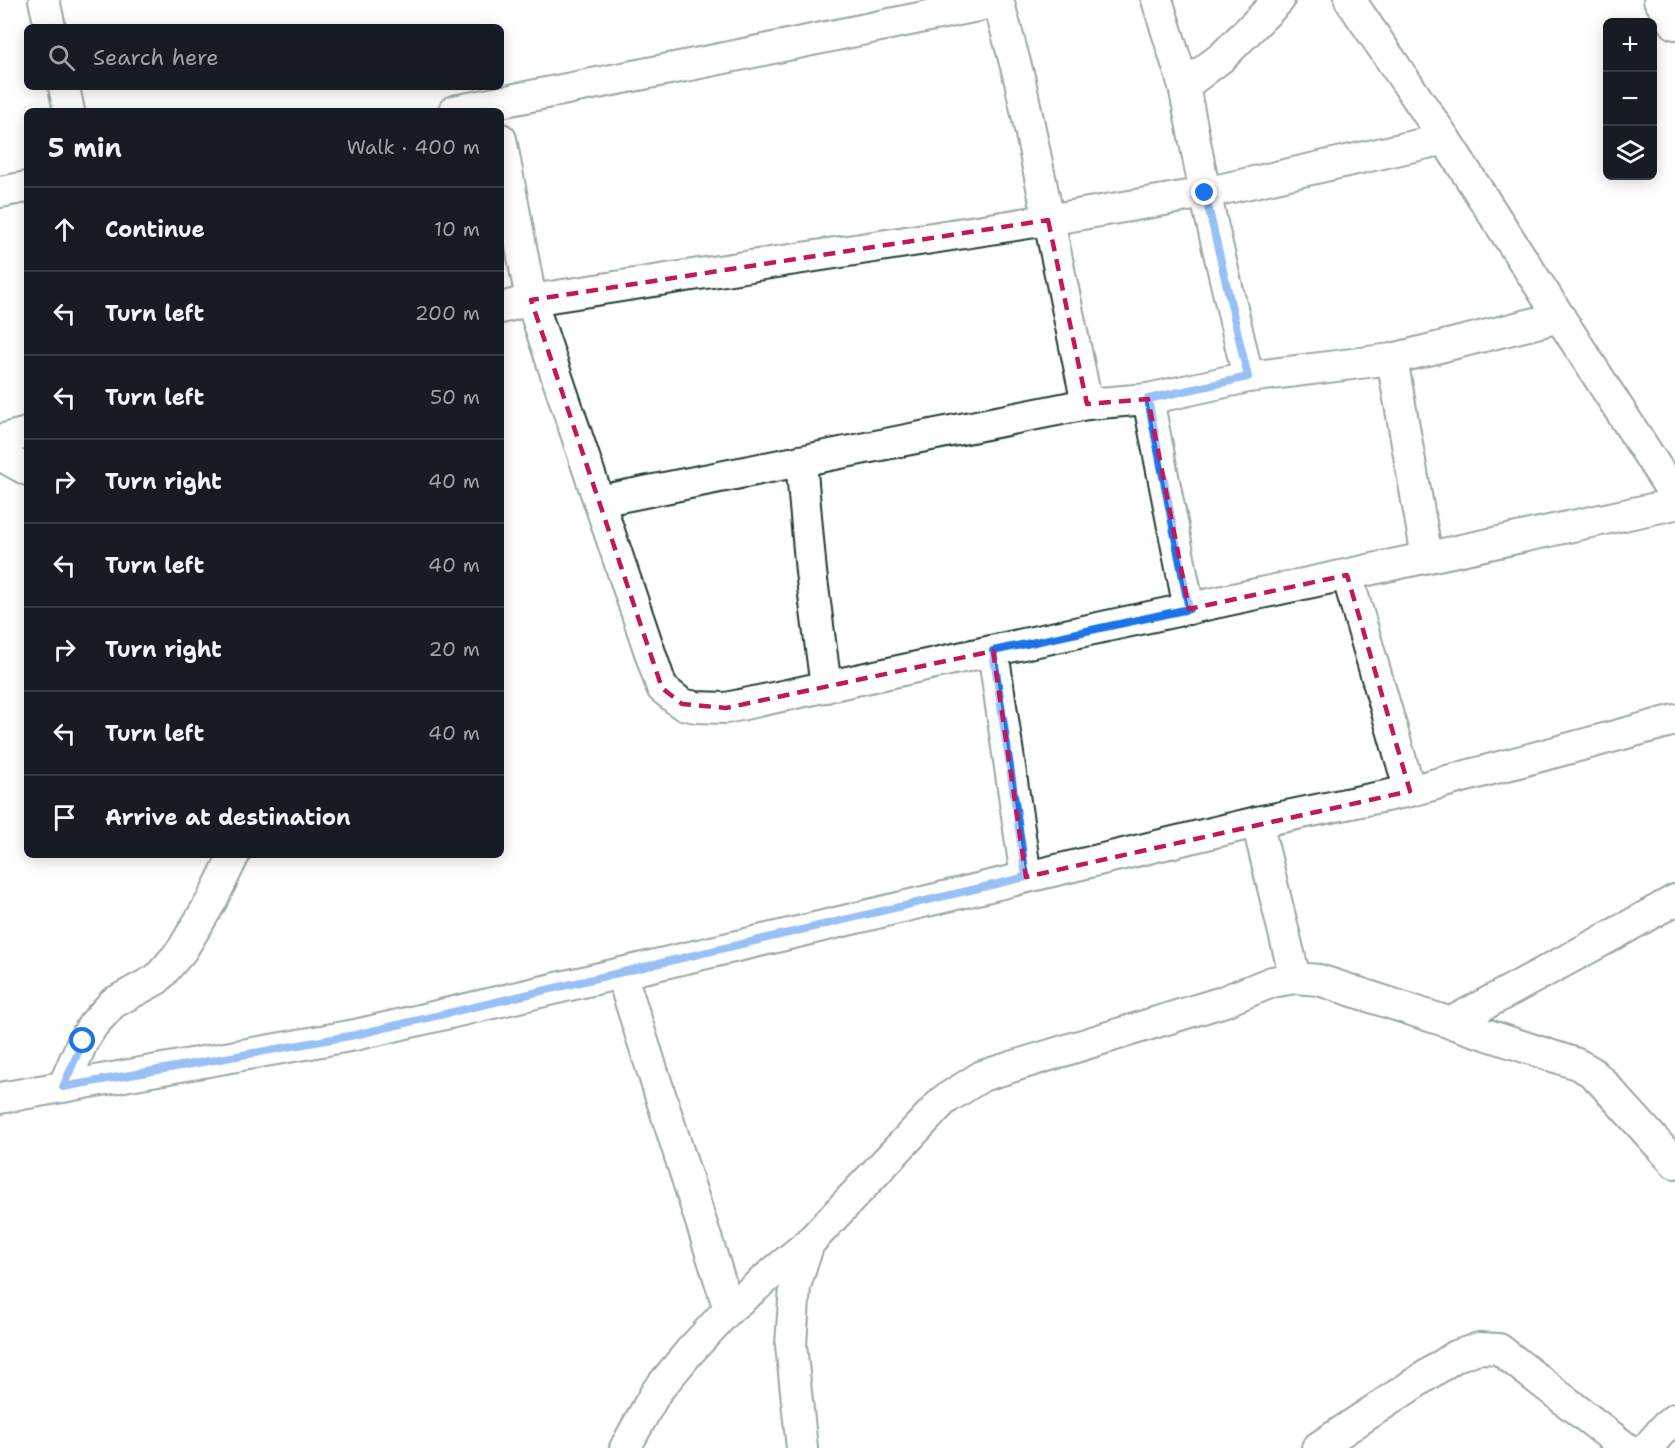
<!DOCTYPE html>
<meta charset="utf-8">
<style>
:root{--surface:#171b24;--page:#20242c;--text:#f1f3f6;--muted:#9ea1a6;--line:#363941}
body{margin:0;font-family:"Shantell Sans",sans-serif;background:var(--page);color:var(--text)}
.controls{position:absolute;right:18px;top:18px;display:grid;overflow:hidden;border-radius:9px;box-shadow:0 3px 15px #0003}
.controls button{width:54px;height:54px;display:grid;place-items:center;padding:0;border:0;border-bottom:2px solid var(--line);background:var(--surface);color:var(--text);font:30px sans-serif}
.stop{position:absolute;width:18px;height:18px;margin:-14px;border:4px solid #1a73e8;border-radius:50%;background:#fff}
.stop.end{background:#1a73e8;border-color:#fff;box-shadow:0 2px 6px #0008}
.list{margin:0;padding:0;list-style:none}
h2{display:flex;justify-content:space-between;align-items:center;height:78px;margin:0;padding:0 24px;font-size:26px}
h2 small{font-size:20px;font-weight:400;color:var(--muted)}
.list li{display:grid;grid-template-columns:39px 1fr auto;gap:18px;align-items:center;box-sizing:border-box;height:84px;padding:0 24px;border-top:2px solid var(--line)}
.list b{display:block;font-size:22px;white-space:nowrap}
.list em{font-size:20px;font-style:normal;color:var(--muted)}
.icon{flex:none;width:33px;height:33px;fill:none;stroke:currentColor;stroke-width:2;stroke-linecap:round;stroke-linejoin:round}
.map{position:relative;flex:none;width:1675px;height:1448px;overflow:hidden}
.search{position:absolute;background:var(--surface);box-shadow:0 3px 15px #0003;left:24px;top:24px;width:480px;height:66px;display:flex;align-items:center;gap:15px;box-sizing:border-box;padding:0 21px;border-radius:9px;color:var(--muted);font-size:22px}
.panel{position:absolute;background:var(--surface);box-shadow:0 3px 15px #0003;left:24px;top:108px;width:480px;height:750px;border-radius:9px}
.map>svg:first-child{display:block}
</style>
<div class="map">
<svg width="1675" height="1448" viewBox="0 0 1675 1448">
<rect width="100%" height="100%" fill="#fff"/>
<filter id="ink" filterUnits="userSpaceOnUse"><feTurbulence type="fractalNoise" baseFrequency=".0167" numOctaves="2"/><feDisplacementMap in="SourceGraphic" scale="12" xChannelSelector="R" yChannelSelector="G"/><feConvolveMatrix kernelMatrix="1 2 1 2 8 2 1 2 1" color-interpolation-filters="sRGB"/></filter>
<g filter="url(#ink)">
<g fill="none" stroke-linecap="round" stroke-linejoin="round">
<!-- street casing -->
<g stroke="#1f3d34" stroke-width="34">
<g id="street">
<path d="M44,0L50,27"/>
<path d="M998,0L1020,81L1087,404"/>
<path d="M1157,0L1184,86"/>
<path d="M1350,0L1445,139L1675,496"/>
<path d="M1659,0L1675,24"/>
<path d="M64,87L69,111"/>
<path d="M454,111L705,62L997,2"/>
<path d="M501,139L531,300L662,688L682,704L696,707L726,708L1675,504"/>
<path d="M0,192L27,187"/>
<path d="M501,308L531,300L1048,220L1205,193L1445,139"/>
<path d="M1392,359L1427,557"/>
<path d="M1248,377L1205,193L1184,86L1222,57L1279,0"/>
<path d="M1148,399L1189,609"/>
<path d="M0,440L27,433"/>
<path d="M0,455L27,470"/>
<path d="M801,461L811,572L826,687"/>
<path d="M599,501L1087,404L1148,399L1248,377L1392,359L1560,317"/>
<path d="M1347,575L1410,791"/>
<path d="M993,651L1026,877"/>
<path d="M1257,822L1295,978"/>
<path d="M621,973L729,1309"/>
<path d="M1450,1023L1620,931L1675,900"/>
<path d="M63,1087L83,1041L93,1025L113,1003L157,979L182,950L212,900L234,855"/>
<path d="M0,1098L355,1035L802,931L1257,822L1410,791L1675,720"/>
<path d="M625,1448L656,1392L690,1351L729,1309L809,1243"/>
<path d="M802,1448L791,1345L795,1286L809,1243L944,1100L982,1076L1222,1002L1272,982L1295,978L1319,980L1577,1064L1590,1071L1600,1080L1675,1163"/>
<path d="M1317,1448L1456,1356L1479,1348L1499,1349L1626,1448"/>
<path d="M1647,1448L1665,1427L1675,1419"/>
</g>
</g>
<!-- street -->
<use href="#street" stroke="#fff" stroke-width="30"/>
</g>
</g>
<g fill="none" stroke-linecap="round" stroke-linejoin="round" filter="url(#ink)">
<!-- route -->
<path stroke="#1a73e8" stroke-width="8" d="M83,1041L63,1087L355,1035L1026,877L993,651L1189,609L1148,399L1248,377L1205,193"/>
</g>
<!-- marked area -->
<path d="M0 0H1675V1448H0ZM1048,220L1087,404L1148,399L1189,609L1347,575L1410,791L1026,877L993,651L726,708L682,704L662,688L531,300Z" fill="#fff" fill-opacity=".55" fill-rule="evenodd"/>
<path fill="none" stroke="#c2185b" stroke-width="4.5" stroke-dasharray="12 8" stroke-linejoin="round" d="M1048,220L1087,404L1148,399L1189,609L1347,575L1410,791L1026,877L993,651L726,708L682,704L662,688L531,300Z"/>
</svg>
<div class="controls">
<button>+</button>
<button>−</button>
<button><svg class="icon" aria-label="layers" viewBox="0 0 24 24"><path d="M12 4l9 5-9 5-9-5zM3 14l9 5 9-5"/></svg></button>
</div>
<div class="stop" style="left:83px;top:1041px"></div>
<div class="stop end" style="left:1205px;top:193px"></div>
<div class="search"><svg class="icon" aria-label="search" viewBox="0 0 24 24"><circle cx="10" cy="10" r="6"/><path d="M15 15l6 6"/></svg>Search here</div>
<section class="panel">
<h2>5 min<small>Walk · 400 m</small></h2>
<ul class="list">
<li><svg class="icon" aria-label="ahead" viewBox="0 0 24 24"><path d="M12 20V5M6 11l6-6 6 6"/></svg><div><b>Continue</b></div><em>10 m</em></li>
<li><svg class="icon" aria-label="left" viewBox="0 0 24 24"><path d="M17 20v-9H6M10 6l-5 5 5 5"/></svg><div><b>Turn left</b></div><em>200 m</em></li>
<li><svg class="icon" aria-label="left" viewBox="0 0 24 24"><path d="M17 20v-9H6M10 6l-5 5 5 5"/></svg><div><b>Turn left</b></div><em>50 m</em></li>
<li><svg class="icon" aria-label="right" viewBox="0 0 24 24"><path d="M7 20v-9h11M14 6l5 5-5 5"/></svg><div><b>Turn right</b></div><em>40 m</em></li>
<li><svg class="icon" aria-label="left" viewBox="0 0 24 24"><path d="M17 20v-9H6M10 6l-5 5 5 5"/></svg><div><b>Turn left</b></div><em>40 m</em></li>
<li><svg class="icon" aria-label="right" viewBox="0 0 24 24"><path d="M7 20v-9h11M14 6l5 5-5 5"/></svg><div><b>Turn right</b></div><em>20 m</em></li>
<li><svg class="icon" aria-label="left" viewBox="0 0 24 24"><path d="M17 20v-9H6M10 6l-5 5 5 5"/></svg><div><b>Turn left</b></div><em>40 m</em></li>
<li><svg class="icon" aria-label="arrive" viewBox="0 0 24 24"><path d="M6 21V4h12l-3 4 3 4H6"/></svg><div><b>Arrive at destination</b></div></li>
</ul>
</section>
</div>
